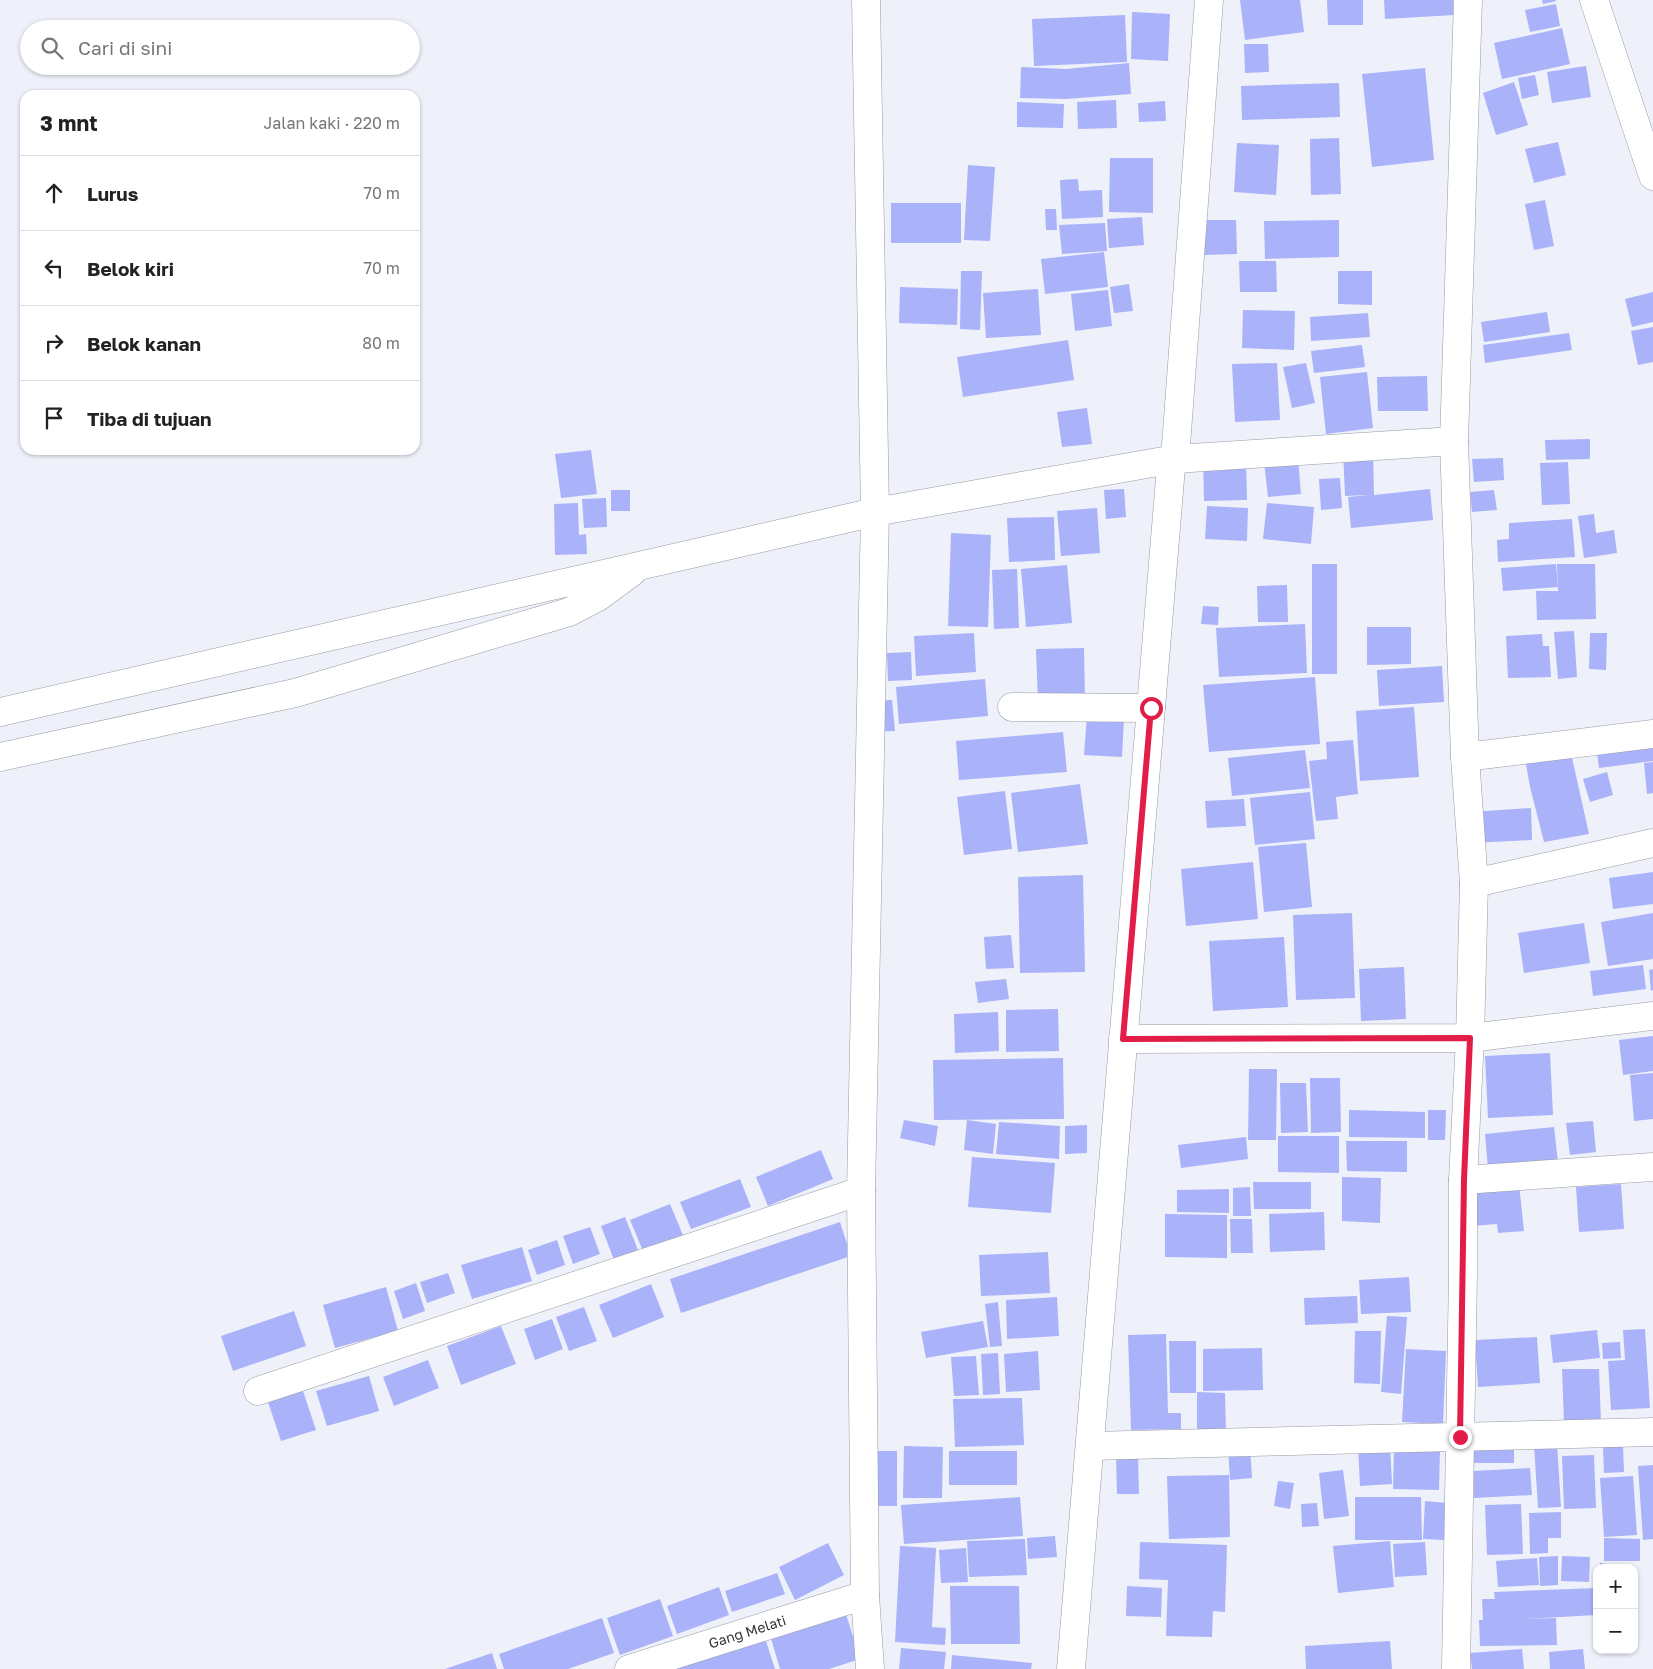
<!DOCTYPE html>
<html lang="id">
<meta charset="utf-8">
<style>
:root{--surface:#fff;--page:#f6f6f6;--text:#222;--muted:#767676;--line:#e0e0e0}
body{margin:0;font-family:"Golos Text",sans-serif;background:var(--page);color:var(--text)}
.controls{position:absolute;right:15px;bottom:15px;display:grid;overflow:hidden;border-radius:10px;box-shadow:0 1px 4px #0004}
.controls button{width:45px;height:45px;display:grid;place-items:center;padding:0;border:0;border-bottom:1px solid var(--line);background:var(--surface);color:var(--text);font:25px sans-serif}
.stop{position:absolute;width:15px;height:15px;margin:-11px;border:4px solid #e11d48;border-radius:50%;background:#fff}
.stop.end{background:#e11d48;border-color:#fff;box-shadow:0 1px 5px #0008}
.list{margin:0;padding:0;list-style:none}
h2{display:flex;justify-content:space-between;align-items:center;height:65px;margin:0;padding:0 20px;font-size:21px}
h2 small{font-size:16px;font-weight:400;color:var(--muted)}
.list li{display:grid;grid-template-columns:32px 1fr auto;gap:15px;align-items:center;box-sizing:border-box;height:75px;padding:0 20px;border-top:1px solid var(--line)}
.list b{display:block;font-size:19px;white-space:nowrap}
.list em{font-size:16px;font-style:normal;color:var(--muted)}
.icon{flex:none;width:28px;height:28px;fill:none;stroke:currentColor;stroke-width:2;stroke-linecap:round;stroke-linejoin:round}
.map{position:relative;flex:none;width:1653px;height:1669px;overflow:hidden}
.search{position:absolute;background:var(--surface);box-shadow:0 1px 4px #0004;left:20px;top:20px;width:400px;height:55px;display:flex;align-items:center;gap:12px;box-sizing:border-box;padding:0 18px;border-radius:28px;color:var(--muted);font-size:19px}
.panel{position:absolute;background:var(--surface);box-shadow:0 1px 4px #0004;left:20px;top:90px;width:400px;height:365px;border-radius:15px}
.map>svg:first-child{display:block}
</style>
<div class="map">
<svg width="1653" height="1669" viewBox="0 0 1653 1669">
<rect width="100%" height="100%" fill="#eff1fa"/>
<!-- building -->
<g fill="#aab2fa">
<path d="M1240,0H1300L1304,32L1245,40Z"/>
<path d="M1327,0H1363V25H1328Z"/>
<path d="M1384,0H1453L1454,15L1385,19Z"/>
<path d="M1542,0H1556V1L1543,4Z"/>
<path d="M1556,4L1560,26L1530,32L1525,10Z"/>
<path d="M1132,12L1170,14L1168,61L1131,59Z"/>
<path d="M1125,15L1127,62L1034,66L1032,19Z"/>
<path d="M1562,28L1570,64L1502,79L1494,43Z"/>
<path d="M1244,44H1268L1269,72L1245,73Z"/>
<path d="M1129,63L1131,94L1066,99L1020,98L1021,67L1066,69Z"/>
<path d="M1586,66L1591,97L1552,103L1547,72Z"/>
<path d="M1425,68L1434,160L1372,167L1362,74Z"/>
<path d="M1535,75L1539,95L1522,99L1518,78Z"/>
<path d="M1514,82L1528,125L1496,135L1483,93Z"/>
<path d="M1339,83L1340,117L1242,120L1241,86Z"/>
<path d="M1116,100L1117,128L1078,129L1077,102Z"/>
<path d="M1165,101L1166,121L1139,122L1138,103Z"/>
<path d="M1017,102L1064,104L1063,128L1017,127Z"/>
<path d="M1339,138L1341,194L1311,195L1310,139Z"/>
<path d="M1558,142L1566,175L1534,183L1525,149Z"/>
<path d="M1237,143L1279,145L1276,195L1234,192Z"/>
<path d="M1110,158H1153V213L1109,212Z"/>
<path d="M968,165L995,167L990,241L964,240Z"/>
<path d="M1078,179L1079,191L1102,190L1103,217L1062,219L1060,180Z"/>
<path d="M1545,200L1554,246L1534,250L1525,204Z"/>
<rect x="891" y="203" width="70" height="40"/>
<path d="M1045,209H1056L1057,230H1046Z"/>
<path d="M1142,217L1144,245L1109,248L1107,219Z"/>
<path d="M1203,220H1236L1237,254L1204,255Z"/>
<path d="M1339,220V257L1265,259L1264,221Z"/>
<path d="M1105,223L1107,251L1062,254L1059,225Z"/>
<path d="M1104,252L1108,287L1045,294L1041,259Z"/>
<path d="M1239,261H1276L1277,292H1240Z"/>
<path d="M961,271H982L980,330L960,329Z"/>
<path d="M1338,271H1372V305L1338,304Z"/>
<path d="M1129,284L1133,311L1114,313L1110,287Z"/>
<path d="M900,287L958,289L957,325L899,323Z"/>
<path d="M1038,289L1041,335L986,338L983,293Z"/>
<path d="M1108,290L1112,326L1075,331L1071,294Z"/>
<path d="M1653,292V322L1632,327L1625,299Z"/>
<path d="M1243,310L1295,311L1294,350L1242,348Z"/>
<path d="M1547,312L1550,332L1484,342L1481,322Z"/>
<path d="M1368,313L1370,337L1311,341L1310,317Z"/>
<path d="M1653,327V362L1638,365L1631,331Z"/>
<path d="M1569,333L1572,350L1485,363L1483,345Z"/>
<path d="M1068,340L1074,380L963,397L957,357Z"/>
<path d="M1362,345L1365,367L1314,373L1311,351Z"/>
<path d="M1277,363L1280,420L1235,422L1232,364Z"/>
<path d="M1306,363L1315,403L1292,408L1283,367Z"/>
<path d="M1367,372L1373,428L1326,434L1320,377Z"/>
<path d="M1427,376L1428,411H1378L1377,377Z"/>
<path d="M1087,408L1092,444L1062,447L1057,412Z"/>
<path d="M1590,439V459L1546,460L1545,440Z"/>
<path d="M1373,448L1374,495L1430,489L1433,520L1351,528L1348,497L1368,495L1345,496L1343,449Z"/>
<path d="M591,450L597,494L561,498L555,454Z"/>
<path d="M1246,457L1247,500L1204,501L1203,458Z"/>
<path d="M1298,458L1301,494L1268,497L1264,461Z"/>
<path d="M1503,458L1504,480L1474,482L1472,459Z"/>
<path d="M1568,462L1570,504L1542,505L1540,463Z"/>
<path d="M1340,478L1342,508L1321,510L1319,479Z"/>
<path d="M1124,489L1126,517L1106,519L1104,490Z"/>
<rect x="611" y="490" width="19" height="21"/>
<path d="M1494,490L1497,510L1472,512L1470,492Z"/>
<path d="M606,498L607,527L584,528L582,499Z"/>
<path d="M578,503L579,535L586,534L587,554L555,555L554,504Z"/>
<path d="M1267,503L1314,507L1311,544L1263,539Z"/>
<path d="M1207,506L1248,508L1247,541L1205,539Z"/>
<path d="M1097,508L1100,553L1061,556L1057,511Z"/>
<path d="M1594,514L1596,533L1614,530L1617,553L1584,558L1578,516Z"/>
<path d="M1054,517L1055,560L1009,562L1007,518Z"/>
<path d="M1572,519L1575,557L1498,562L1497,540L1509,539V523Z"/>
<path d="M951,533L991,535L988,627L948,626Z"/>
<rect x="1312" y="564" width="25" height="110"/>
<path d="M1556,564L1558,587L1503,591L1501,568Z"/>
<path d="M1557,564H1595L1596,619L1537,620L1536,591H1558Z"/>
<path d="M1067,565L1072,623L1026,627L1021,569Z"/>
<path d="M1017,569L1019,628L994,629L992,570Z"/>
<path d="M1287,585L1288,622H1258L1257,586Z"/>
<path d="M1203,606L1219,607L1218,625L1201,624Z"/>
<path d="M1305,624L1307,673L1219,677L1216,628Z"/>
<path d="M1367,627H1411V664L1367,665Z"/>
<path d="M1574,631L1577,677L1558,679L1554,632Z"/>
<path d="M974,633L976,672L916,676L914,636Z"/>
<path d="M1590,633H1607L1606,670L1589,669Z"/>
<path d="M1542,634L1543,646H1549L1551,677L1508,678L1506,636Z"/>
<path d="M1084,648L1085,700L1038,701L1036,649Z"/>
<path d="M911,652L912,680L888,681L887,653Z"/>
<path d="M1442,666L1444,702L1379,706L1377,670Z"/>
<path d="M1315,677L1320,744L1209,752L1203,685Z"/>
<path d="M985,679L988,716L899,724L896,687Z"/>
<path d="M892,700L895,731L873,732L871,701Z"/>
<path d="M1414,707L1419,777L1360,781L1356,711Z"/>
<path d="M1087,715L1124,718L1122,757L1084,755Z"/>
<path d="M1063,732L1067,772L959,780L956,741Z"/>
<path d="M1653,738V761L1599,768L1596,745Z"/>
<path d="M1353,740L1358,794L1336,797L1338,819L1316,821L1309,761L1327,759L1326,742Z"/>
<path d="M1569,744L1589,834L1544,842L1530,787L1524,753Z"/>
<path d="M1305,750L1310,788L1232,796L1228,758Z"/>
<path d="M1653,762V793L1647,794L1644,763Z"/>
<path d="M1607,772L1613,795L1590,802L1583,779Z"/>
<path d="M1080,784L1088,844L1018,852L1011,793Z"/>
<path d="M1005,791L1012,849L964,855L957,797Z"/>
<path d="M1310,792L1315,839L1255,845L1250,798Z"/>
<path d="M1244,799L1246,826L1207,828L1205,801Z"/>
<path d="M1531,808L1532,840L1473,843L1471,812Z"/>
<path d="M1306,843L1312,907L1264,912L1258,847Z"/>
<path d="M1253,862L1258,919L1186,926L1181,869Z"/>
<path d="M1653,872V904L1613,909L1609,878Z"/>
<path d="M1083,875L1085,972L1020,973L1018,877Z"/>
<path d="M1352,913L1355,998L1296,1000L1293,915Z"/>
<path d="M1653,913V959L1608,966L1601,922Z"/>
<path d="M1584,923L1590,963L1524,973L1518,933Z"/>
<path d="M1011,935L1014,968L986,969L984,937Z"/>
<path d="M1284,937L1288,1007L1213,1011L1209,941Z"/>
<path d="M1643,965L1646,989L1593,996L1590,971Z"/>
<path d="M1404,967L1406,1019L1361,1021L1359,969Z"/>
<path d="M1653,969V990L1651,991L1649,970Z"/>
<path d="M1006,979L1009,999L978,1003L975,982Z"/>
<path d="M1058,1009L1059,1051L1006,1052V1010Z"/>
<path d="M998,1012L999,1051L955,1053L954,1014Z"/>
<path d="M1653,1036V1071L1623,1075L1619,1040Z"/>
<path d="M1550,1053L1553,1115L1488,1118L1485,1056Z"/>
<path d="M1063,1058L1064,1119L934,1120L933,1060Z"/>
<path d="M1249,1069H1277L1276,1140H1248Z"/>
<path d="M1653,1073V1119L1634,1121L1630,1075Z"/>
<path d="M1310,1078H1340L1341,1132L1311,1133Z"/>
<path d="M1280,1083H1306L1308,1132L1281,1133Z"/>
<path d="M1349,1110L1425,1112V1138L1349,1137Z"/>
<path d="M1428,1110H1446L1445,1140H1428Z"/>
<path d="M904,1120L938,1126L935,1146L900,1138Z"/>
<path d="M967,1120L996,1124L993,1154L964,1150Z"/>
<path d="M1593,1121L1596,1152L1570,1155L1566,1123Z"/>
<path d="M999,1122L1060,1126L1059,1159L996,1154Z"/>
<path d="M1087,1125V1153L1065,1154V1126Z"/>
<path d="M1554,1127L1558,1162L1488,1169L1485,1134Z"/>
<path d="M1278,1136H1339V1173L1278,1172Z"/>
<path d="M1246,1137L1248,1159L1181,1168L1178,1145Z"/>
<path d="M1346,1141H1407V1172L1347,1171Z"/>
<path d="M821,1150L833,1179L768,1206L756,1177Z"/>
<path d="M972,1157L1055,1163L1051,1213L968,1207Z"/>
<path d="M1342,1177L1381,1178L1380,1223L1342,1221Z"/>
<path d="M740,1179L751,1207L691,1229L680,1202Z"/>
<path d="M1253,1182H1311V1209H1254Z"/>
<path d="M1519,1184L1524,1231L1498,1233L1497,1224L1472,1226L1473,1188Z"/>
<path d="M1621,1184L1624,1229L1579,1232L1576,1187Z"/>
<path d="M1250,1187L1251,1216H1233V1188Z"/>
<path d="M1229,1189V1213L1177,1212V1190Z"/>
<path d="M670,1204L685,1240L645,1256L630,1220Z"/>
<path d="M1324,1212L1325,1250L1270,1252L1269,1214Z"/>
<path d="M1165,1214L1227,1215V1258L1165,1257Z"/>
<path d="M625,1217L638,1250L614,1260L601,1226Z"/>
<path d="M1230,1219H1252L1253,1253H1231Z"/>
<path d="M840,1222L851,1256L681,1313L670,1279Z"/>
<path d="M590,1227L600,1254L573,1264L563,1236Z"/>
<path d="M557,1240L565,1265L537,1275L528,1250Z"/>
<path d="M522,1247L532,1281L472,1299L461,1265Z"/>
<path d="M1048,1252L1050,1293L981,1296L979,1255Z"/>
<path d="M448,1273L455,1293L427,1303L420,1282Z"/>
<path d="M1409,1277L1411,1312L1361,1314L1359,1280Z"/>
<path d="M416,1283L425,1311L403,1319L394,1291Z"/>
<path d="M651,1284L664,1317L613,1338L599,1305Z"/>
<path d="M386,1287L398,1331L335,1348L323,1305Z"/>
<path d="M1357,1296L1358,1323L1305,1325L1304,1298Z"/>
<path d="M1057,1297L1059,1336L1007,1339L1006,1300Z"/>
<path d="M998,1302L1002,1346L990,1347L985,1304Z"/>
<path d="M584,1307L597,1341L569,1351L556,1317Z"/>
<path d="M294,1311L306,1346L233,1371L221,1336Z"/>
<path d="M1387,1316L1407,1317L1401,1394L1381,1392Z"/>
<path d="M552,1319L563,1349L535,1360L524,1329Z"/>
<path d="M983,1321L988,1347L926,1358L921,1332Z"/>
<path d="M501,1326L516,1364L461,1385L447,1346Z"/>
<path d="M1645,1329L1650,1408L1611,1410L1608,1361L1625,1360L1623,1330Z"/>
<path d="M1597,1330L1600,1358L1553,1363L1550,1335Z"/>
<path d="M1355,1331H1381L1380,1384L1354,1383Z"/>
<path d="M1166,1334L1168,1413H1181V1429L1131,1430L1128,1335Z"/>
<path d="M1537,1337L1540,1383L1478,1387L1475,1340Z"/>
<path d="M1169,1341H1196V1393H1170Z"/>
<path d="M1620,1342L1621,1358L1603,1359L1602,1343Z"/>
<path d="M1262,1348L1263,1390L1203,1391V1349Z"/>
<path d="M1406,1349L1446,1351L1443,1424L1402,1422Z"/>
<path d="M1038,1351L1040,1390L1006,1392L1004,1354Z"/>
<path d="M998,1353L1000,1394L983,1395L981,1354Z"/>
<path d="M976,1356L979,1395L954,1396L951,1357Z"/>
<path d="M428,1360L439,1388L394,1406L383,1377Z"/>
<path d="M1562,1369H1599L1601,1423H1564Z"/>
<path d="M369,1376L379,1411L327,1426L316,1391Z"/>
<path d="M303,1391L316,1430L281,1441L268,1402Z"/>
<path d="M1197,1392L1225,1393L1226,1431H1197Z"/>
<path d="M1022,1398L1024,1445L955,1447L953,1399Z"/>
<rect x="1472" y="1441" width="42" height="22"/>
<path d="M1557,1443L1561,1507L1538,1508L1534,1445Z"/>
<path d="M1390,1444L1392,1484L1360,1486L1358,1446Z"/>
<path d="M904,1446L943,1447L942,1498H903Z"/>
<path d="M1603,1446H1623L1624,1472L1604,1473Z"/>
<path d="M1250,1447L1252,1478L1230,1480L1228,1448Z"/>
<path d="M1394,1449L1440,1450L1439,1490L1393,1489Z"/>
<path d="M870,1451H897V1506H869Z"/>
<rect x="949" y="1451" width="68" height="34"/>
<path d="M1116,1455H1138L1139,1494H1117Z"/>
<path d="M1594,1455L1596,1508L1564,1509L1562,1456Z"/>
<path d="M1653,1465V1539L1643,1540L1638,1466Z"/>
<path d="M1530,1468L1532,1495L1474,1498L1473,1471Z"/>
<path d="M1343,1470L1349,1516L1324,1519L1319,1473Z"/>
<path d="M1229,1475L1230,1537L1169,1539L1167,1476Z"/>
<path d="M1633,1476L1637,1535L1604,1537L1600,1478Z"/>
<path d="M1278,1481L1294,1483L1290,1509L1274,1506Z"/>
<path d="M1020,1497L1023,1536L904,1544L901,1505Z"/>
<path d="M1355,1497H1421L1422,1540H1355Z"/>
<path d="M1425,1501L1447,1503L1445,1540L1423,1539Z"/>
<path d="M1317,1503L1319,1526L1302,1527L1301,1504Z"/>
<path d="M1521,1504L1523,1554L1487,1555L1485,1505Z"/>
<path d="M1561,1512V1538H1548V1553L1530,1554L1529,1513Z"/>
<path d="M1055,1536L1057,1557L1028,1559L1027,1538Z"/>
<path d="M1604,1538L1640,1539V1561H1604Z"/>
<path d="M1025,1539L1027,1575L969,1577L967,1541Z"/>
<path d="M1390,1541L1394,1587L1338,1593L1333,1546Z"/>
<path d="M1140,1542L1227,1545L1225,1612L1213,1611L1212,1637L1166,1636L1168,1580L1139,1579Z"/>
<path d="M1425,1542L1427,1575L1395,1577L1393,1544Z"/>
<path d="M828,1543L844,1575L795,1600L779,1567Z"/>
<path d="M900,1546L936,1548L932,1627L946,1628L945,1645L895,1642Z"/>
<path d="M966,1548L968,1582L941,1583L939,1550Z"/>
<path d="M1558,1556V1585L1540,1586L1539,1557Z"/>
<path d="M1562,1556L1590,1557L1589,1582L1561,1581Z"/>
<path d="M1537,1558L1539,1585L1498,1587L1496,1561Z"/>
<path d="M1600,1563L1615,1565V1568H1600Z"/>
<path d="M777,1573L785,1594L732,1612L725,1591Z"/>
<path d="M950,1586H1019L1020,1644H951Z"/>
<path d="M1127,1586L1162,1588L1161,1617L1126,1616Z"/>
<path d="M719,1587L729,1615L677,1634L667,1606Z"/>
<path d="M1596,1588L1597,1615L1523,1619L1556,1618L1557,1645L1480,1646L1479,1620H1483L1482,1599H1495L1494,1592Z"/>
<path d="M660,1599L673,1636L620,1655L607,1618Z"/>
<path d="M845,1611L860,1659L829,1669H780L770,1635Z"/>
<path d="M602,1618L614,1653L568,1669H504L499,1654Z"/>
<path d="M765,1638L775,1669H670Z"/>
<path d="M1390,1641L1392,1669H1306L1305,1646Z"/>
<path d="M901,1648L946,1652L944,1669H899Z"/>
<path d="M1522,1649L1524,1669H1472L1470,1653Z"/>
<path d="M1583,1649L1585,1669H1550L1549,1652Z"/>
<path d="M492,1653L497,1669H445Z"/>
<path d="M952,1655L1032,1663L1031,1669H951Z"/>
</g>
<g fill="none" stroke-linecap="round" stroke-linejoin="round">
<!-- minor casing -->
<g stroke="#989aa2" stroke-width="29">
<g id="minor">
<path d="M866,0L875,512L861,1191L865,1595L870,1669"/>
<path d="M1594,0L1653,176"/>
<path d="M1012,707L1151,708"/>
<path d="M0,712L875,512L1175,459L1454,441"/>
<path d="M0,757L295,693L569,612L598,597L632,572"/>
<path d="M1465,757L1653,734"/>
<path d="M1474,883L1653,843"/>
<path d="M1123,1039L1470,1038L1653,1016"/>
<path d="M1463,1180L1653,1167"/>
<path d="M258,1391L861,1191"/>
<path d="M1090,1446L1653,1432"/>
<path id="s1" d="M629,1669L865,1595"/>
<path d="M1456,1669L1463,1273V1180L1470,1038L1474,883L1465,757L1454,441L1468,0"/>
</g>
</g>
<!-- major casing -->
<g stroke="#989aa2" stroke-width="29">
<path id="major" d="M1071,1669L1171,467L1175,459L1209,0"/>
</g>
<!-- minor -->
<use href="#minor" stroke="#fff" stroke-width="28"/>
<!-- major -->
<use href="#major" stroke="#fff" stroke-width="28"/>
</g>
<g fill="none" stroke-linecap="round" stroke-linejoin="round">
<!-- route -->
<path stroke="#e11d48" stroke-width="6" d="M1151,708L1123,1039L1470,1038L1464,1180L1460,1437"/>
</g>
<g text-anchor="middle" stroke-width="4.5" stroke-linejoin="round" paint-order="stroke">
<!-- street labels -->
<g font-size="14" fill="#353538" stroke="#fff">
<text dy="5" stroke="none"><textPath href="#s1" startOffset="124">Gang Melati</textPath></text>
</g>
</g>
</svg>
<div class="controls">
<button>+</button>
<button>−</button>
</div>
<div class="stop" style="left:1151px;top:708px"></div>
<div class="stop end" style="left:1460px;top:1437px"></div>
<div class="search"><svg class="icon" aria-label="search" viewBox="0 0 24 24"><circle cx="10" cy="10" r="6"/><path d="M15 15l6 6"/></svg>Cari di sini</div>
<section class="panel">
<h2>3 mnt<small>Jalan kaki · 220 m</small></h2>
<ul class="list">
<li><svg class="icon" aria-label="ahead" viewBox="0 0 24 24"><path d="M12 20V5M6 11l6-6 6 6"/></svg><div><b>Lurus</b></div><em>70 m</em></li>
<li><svg class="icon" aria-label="left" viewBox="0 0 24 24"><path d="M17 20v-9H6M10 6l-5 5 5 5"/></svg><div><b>Belok kiri</b></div><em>70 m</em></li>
<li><svg class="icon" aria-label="right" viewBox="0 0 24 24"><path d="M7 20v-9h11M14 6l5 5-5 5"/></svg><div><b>Belok kanan</b></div><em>80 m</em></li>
<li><svg class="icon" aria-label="arrive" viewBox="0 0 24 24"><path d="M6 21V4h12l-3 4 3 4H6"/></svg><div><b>Tiba di tujuan</b></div></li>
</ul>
</section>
</div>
